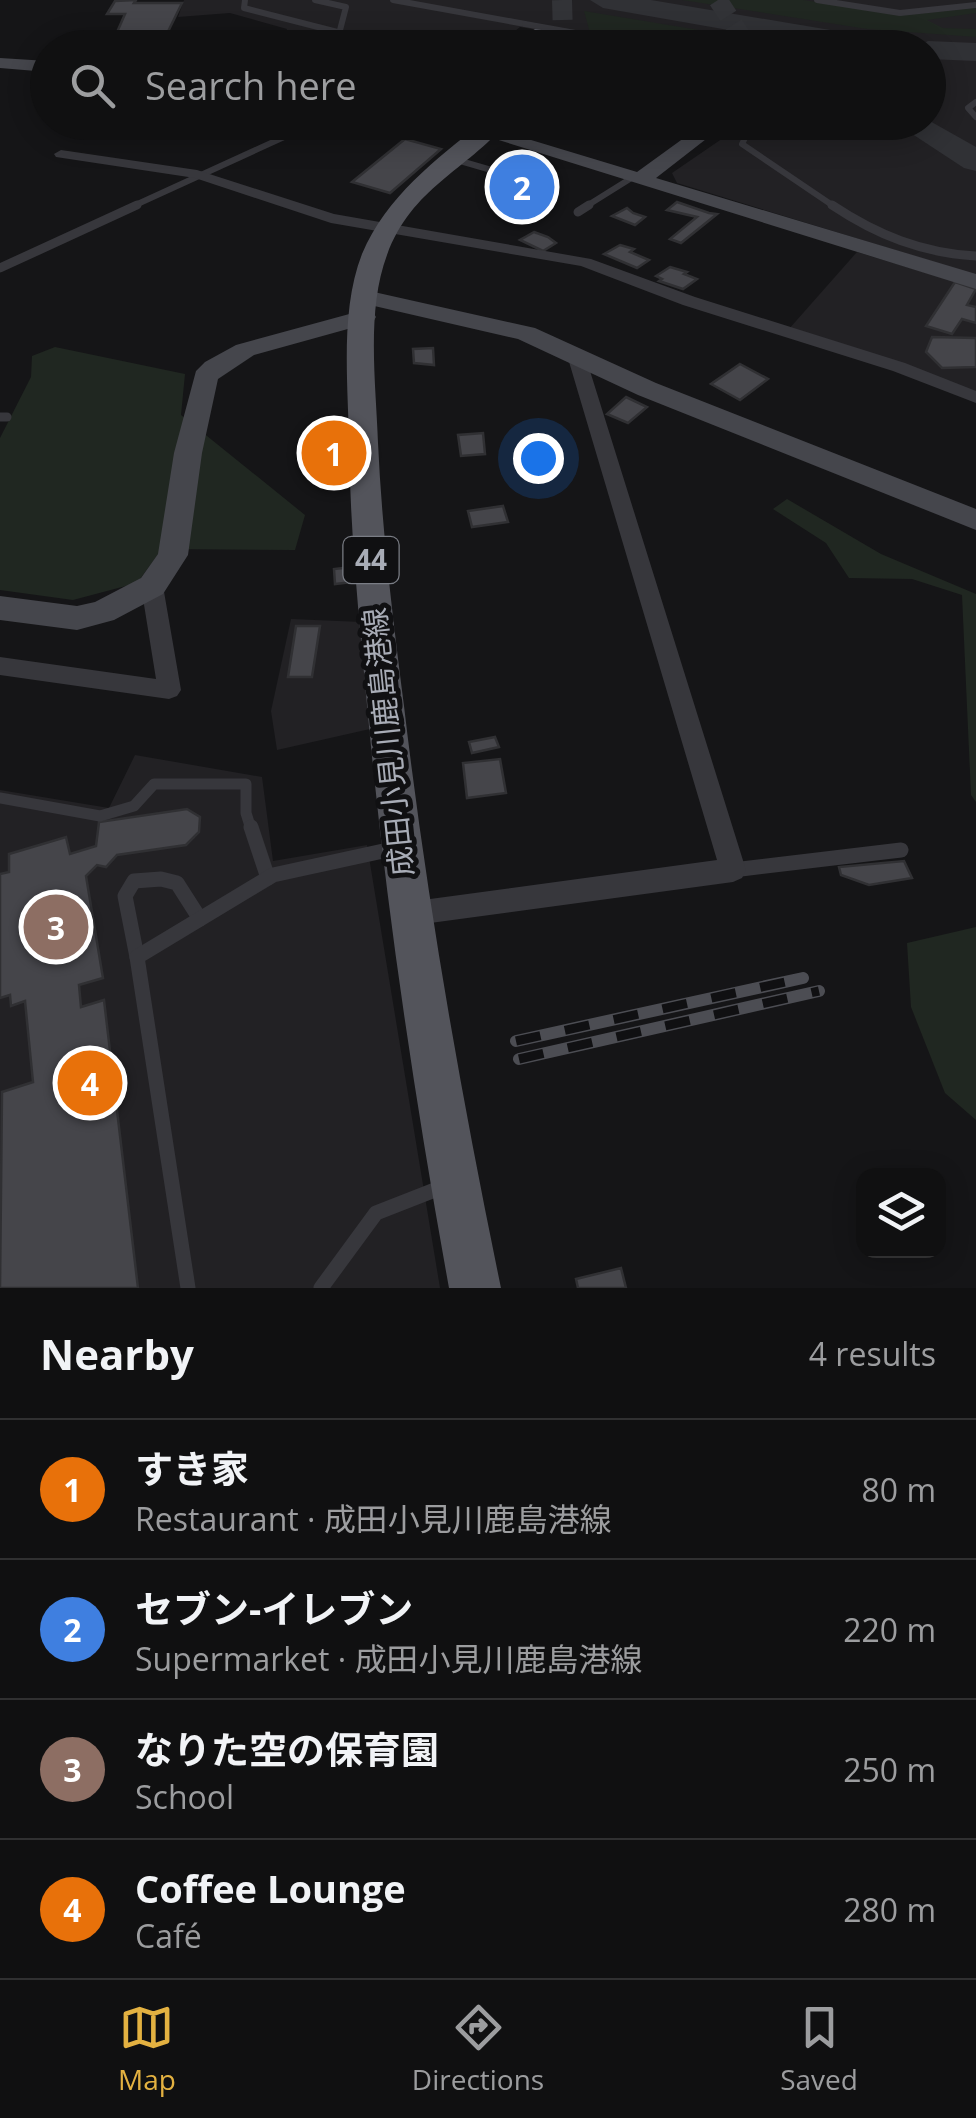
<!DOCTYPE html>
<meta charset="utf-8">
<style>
:root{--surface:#101011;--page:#19191a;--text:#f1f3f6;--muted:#9c9d9f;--line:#303031;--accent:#e3b141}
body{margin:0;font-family:"Open Sans","Noto Sans JP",sans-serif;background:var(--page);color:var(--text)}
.controls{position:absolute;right:30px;bottom:30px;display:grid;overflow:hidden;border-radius:20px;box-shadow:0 5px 25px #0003}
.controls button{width:90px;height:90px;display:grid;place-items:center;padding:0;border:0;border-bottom:2px solid var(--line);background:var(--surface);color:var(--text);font:50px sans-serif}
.you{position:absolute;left:538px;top:458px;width:35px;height:35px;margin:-25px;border:8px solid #fff;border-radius:50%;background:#1a73e8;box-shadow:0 0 0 15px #1a73e833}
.badge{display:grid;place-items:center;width:65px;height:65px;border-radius:50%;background:var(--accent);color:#fff;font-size:32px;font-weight:700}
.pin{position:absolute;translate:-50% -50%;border:5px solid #fff;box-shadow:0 2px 10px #0006}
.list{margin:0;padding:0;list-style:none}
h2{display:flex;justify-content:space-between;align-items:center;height:130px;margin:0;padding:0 40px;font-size:42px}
h2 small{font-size:32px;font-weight:400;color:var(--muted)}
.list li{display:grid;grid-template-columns:65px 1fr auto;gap:30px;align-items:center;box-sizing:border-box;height:140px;padding:0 40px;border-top:2px solid var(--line)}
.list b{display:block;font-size:38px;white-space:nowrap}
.list p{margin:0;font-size:32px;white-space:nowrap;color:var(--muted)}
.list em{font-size:32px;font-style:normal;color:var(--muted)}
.icon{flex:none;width:55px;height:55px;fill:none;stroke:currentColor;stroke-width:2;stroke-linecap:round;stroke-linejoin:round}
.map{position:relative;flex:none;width:976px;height:1288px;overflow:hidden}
.search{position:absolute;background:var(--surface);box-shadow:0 5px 25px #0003;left:30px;right:30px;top:30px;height:110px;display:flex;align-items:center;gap:25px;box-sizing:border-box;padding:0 35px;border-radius:55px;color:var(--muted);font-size:38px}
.sheet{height:690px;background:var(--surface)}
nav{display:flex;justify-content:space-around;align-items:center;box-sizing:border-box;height:140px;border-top:2px solid var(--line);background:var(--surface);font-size:28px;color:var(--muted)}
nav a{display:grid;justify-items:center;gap:5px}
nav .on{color:var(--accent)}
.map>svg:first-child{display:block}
</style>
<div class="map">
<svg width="976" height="1288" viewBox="0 0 976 1288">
<rect width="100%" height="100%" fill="#151517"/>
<!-- built -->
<g fill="#222124">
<path d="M184,0H976V275L677,183L672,173L745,123L928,122V48L638,47L520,27L515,31L513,47L348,48V44L324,37H285L287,29L230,13L178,17Z"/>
<path d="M857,252L976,288V393L789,329Z"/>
<path d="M291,619L362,622L370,729L277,750L271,711Z"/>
<path d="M135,755L262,777L273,861L367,845L440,1288H0V790L109,808Z"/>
</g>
<!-- green -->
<g fill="#202721">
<path d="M682,0H803L905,15L976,8V13L927,20L943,28L976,29V37L867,29Z"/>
<path d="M584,11L802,47H673L590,33Z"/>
<path d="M55,347L185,374L181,415L305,515L295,550L162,549L137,583L73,600L0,590V438L31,377L32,356Z"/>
<path d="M787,499L881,554L976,594V802L971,795L962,595L912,579L849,578L826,543L773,509Z"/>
<path d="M976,927V1120L945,1093L911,1007L907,943Z"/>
</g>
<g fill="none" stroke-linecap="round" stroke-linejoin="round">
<!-- taxiway -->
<g fill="#303135" fill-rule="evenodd">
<path d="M590,0H651L884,39L898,48H831L603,8Z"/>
<path d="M928,41L976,43V61L928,59V48H915Z"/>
<path d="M928,120L976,147V171L964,168L894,122Z"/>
</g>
</g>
<!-- building -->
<g fill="#45454a" stroke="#303033" stroke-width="2.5">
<path d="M136,0L134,3H182L160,48H110L125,14H107L115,1Z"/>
<path d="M405,139L441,149L390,193L352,182Z"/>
<path d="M527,176L542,183L517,197L501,190Z"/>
<path d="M677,202L709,213L717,214L681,243L670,239L697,217L667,210Z"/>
<path d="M627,208L633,213L645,217L635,225L612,216Z"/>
<path d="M534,232L548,237L556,243L543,251L520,240Z"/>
<path d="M620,245L634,249L630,252L649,260L637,268L604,254Z"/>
<path d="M670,267L687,272L684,274L697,279L683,289L659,281L662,279L656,276Z"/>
<path d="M955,282L976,289L967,305L976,307V323L962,319L952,334L926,326Z"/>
<path d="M932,337L976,338V367L942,368L926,352Z"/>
<path d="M433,348L434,365L414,363L413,349Z"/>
<path d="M740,364L768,379L740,400L711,384Z"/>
<path d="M626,397L647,407L628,423L607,414Z"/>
<path d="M483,433L485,454L461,456L458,435Z"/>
<path d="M342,446V458L304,462V449Z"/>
<path d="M503,506L508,522L472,527L468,511Z"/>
<path d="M352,567L353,582L335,584L334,569Z"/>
<path d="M296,626H320L312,677H288Z"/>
<path d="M495,737L499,747L472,753L469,742Z"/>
<path d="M500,759L506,793L467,798L463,763Z"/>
<path d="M187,809L200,817L199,832L186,845L117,855L106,867L97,865L86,876L103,978L79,985L81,1007L104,1000L138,1288H0L2,1092L33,1082L25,1001L11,1006L10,995L0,998V874L9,872V854L66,837L70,854L96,846L99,822Z"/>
<path d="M904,861L912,878L869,885L841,875L839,867Z"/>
<path d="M621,1268L626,1288H578L576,1279Z"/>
</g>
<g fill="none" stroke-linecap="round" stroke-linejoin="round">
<!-- secondary-tunnel -->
<path stroke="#323337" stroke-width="19" stroke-dasharray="19 10" stroke-linecap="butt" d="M718,0L749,48"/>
<!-- primary-tunnel -->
<path stroke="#323337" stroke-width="20" stroke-dasharray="20 10" stroke-linecap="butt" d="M562,0L563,34"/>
<!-- lane-far3 -->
<g stroke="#37373c" stroke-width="6">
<path d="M245,0L244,8L353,36L421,37L420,48"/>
<path d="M315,0L346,7L340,30"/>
<path d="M393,0L525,24"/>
<path d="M817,0L900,13L976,5"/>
<path d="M976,102L968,108L976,117"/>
<path d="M788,122L746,136L742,144L835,207"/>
<path d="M450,158L505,174"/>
<path d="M528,161L547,169"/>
<path d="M131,207L317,122"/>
<path d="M585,207L633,177"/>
</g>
<!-- lane-far2 -->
<g stroke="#37373c" stroke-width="9">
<path d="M832,205C877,235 922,253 976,256"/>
<path d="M578,212L589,205"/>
<path d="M0,268L137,205"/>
<path d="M0,417H7"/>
</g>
<!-- lane-far1 -->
<path stroke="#37373c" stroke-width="11" d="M0,798L100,816L134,806L154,784H246V813L251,829"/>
<!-- lane -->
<g stroke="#37373c" stroke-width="15">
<path d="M251,827L268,878"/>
<path d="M733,870L901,850"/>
<path d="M137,957L125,896L134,881L161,879L177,883L200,919"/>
<path d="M188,1288L137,957L273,875L397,848"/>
<path d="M321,1288L376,1213L445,1186"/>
</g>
<!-- street -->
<g fill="#37373c" fill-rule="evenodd">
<path d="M61,150L197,170L334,214L591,259L695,297L905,363L976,391V403L893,371L683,305L581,266L331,223L195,178L56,157L54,154Z"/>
<path d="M576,350L585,355L746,870L742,878L733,882L408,926L398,923L394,914L398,905L408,902L717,860L567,355Z"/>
<path d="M152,578L163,586L181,690L177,696L169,699L0,675V657L156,679L141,586Z"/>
</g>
<!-- secondary -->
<g fill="#45464c" fill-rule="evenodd">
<path d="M0,58L48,61V72L0,68Z"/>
<path d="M441,122H472L637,172L706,122H728L656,178L976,274V289Z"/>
<path d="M365,290L535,328L656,383L976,509V530L638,395L518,339L357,302L353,297Z"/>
<path d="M364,310L373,312L376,317L373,322L254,355L218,379L202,453L188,555L163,594L114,620L77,630L0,620V596L77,606L95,602L141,578L158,554L174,453L196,371L205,362L236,345Z"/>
</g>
<!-- primary -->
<g fill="#53545b" fill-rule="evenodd">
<path d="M541,25L550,31L553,48H533L532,31Z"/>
<path d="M483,122H507C466,171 412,187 387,255C366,311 376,384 378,443C382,531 393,619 404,706C427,902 461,1095 501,1288H449C414,1095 385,901 367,705C359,618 350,530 349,442C348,383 340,310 362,254C386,197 436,159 483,122Z"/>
</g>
<!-- rail casing -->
<g stroke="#4c4d53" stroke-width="12">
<g id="rail">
<path d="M516,1041L803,978"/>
<path d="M519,1059L819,991"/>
</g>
</g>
<!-- rail -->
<use href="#rail" stroke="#101012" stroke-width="9" stroke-dasharray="25" stroke-linecap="butt"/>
<!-- lane-bridge -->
<path stroke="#37373c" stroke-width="6" d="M525,24L659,48"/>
</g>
<g text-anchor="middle" stroke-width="10" stroke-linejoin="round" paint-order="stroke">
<!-- shield labels -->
<rect fill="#101012" stroke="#7a7d85" stroke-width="2.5" x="343.5" y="537" width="55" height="46" rx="8"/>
<g font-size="28" font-weight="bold" fill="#a8acb6">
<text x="371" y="570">44</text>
</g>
<!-- street labels -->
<g font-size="30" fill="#a8acb6" stroke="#101012">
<text transform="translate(389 742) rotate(-96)" y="10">成田小見川鹿島港線</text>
</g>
</g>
</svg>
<div class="controls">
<button><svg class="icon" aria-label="layers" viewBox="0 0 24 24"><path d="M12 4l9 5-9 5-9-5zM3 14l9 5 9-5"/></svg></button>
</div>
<div class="you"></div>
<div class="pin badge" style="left:334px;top:453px;background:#e8710a">1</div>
<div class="pin badge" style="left:522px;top:187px;background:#3f7fe0">2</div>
<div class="pin badge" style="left:56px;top:927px;background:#8d6e63">3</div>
<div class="pin badge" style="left:90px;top:1083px;background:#e8710a">4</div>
<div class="search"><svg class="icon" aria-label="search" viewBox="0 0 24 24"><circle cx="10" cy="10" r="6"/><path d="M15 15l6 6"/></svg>Search here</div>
</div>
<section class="sheet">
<h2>Nearby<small>4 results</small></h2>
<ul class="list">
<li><span class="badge" style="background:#e8710a">1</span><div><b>すき家</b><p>Restaurant · 成田小見川鹿島港線</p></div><em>80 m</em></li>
<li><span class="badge" style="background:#3f7fe0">2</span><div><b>セブン-イレブン</b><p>Supermarket · 成田小見川鹿島港線</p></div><em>220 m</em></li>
<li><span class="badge" style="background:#8d6e63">3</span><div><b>なりた空の保育園</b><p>School</p></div><em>250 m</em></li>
<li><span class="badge" style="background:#e8710a">4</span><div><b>Coffee Lounge</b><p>Café</p></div><em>280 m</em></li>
</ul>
</section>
<nav>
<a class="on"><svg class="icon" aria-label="map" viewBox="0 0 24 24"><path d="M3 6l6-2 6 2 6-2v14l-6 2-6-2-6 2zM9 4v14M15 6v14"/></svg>Map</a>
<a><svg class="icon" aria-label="directions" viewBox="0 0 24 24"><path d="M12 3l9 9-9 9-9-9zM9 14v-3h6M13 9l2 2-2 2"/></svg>Directions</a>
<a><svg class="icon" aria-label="saved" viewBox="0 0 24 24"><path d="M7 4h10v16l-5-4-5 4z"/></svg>Saved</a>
</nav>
